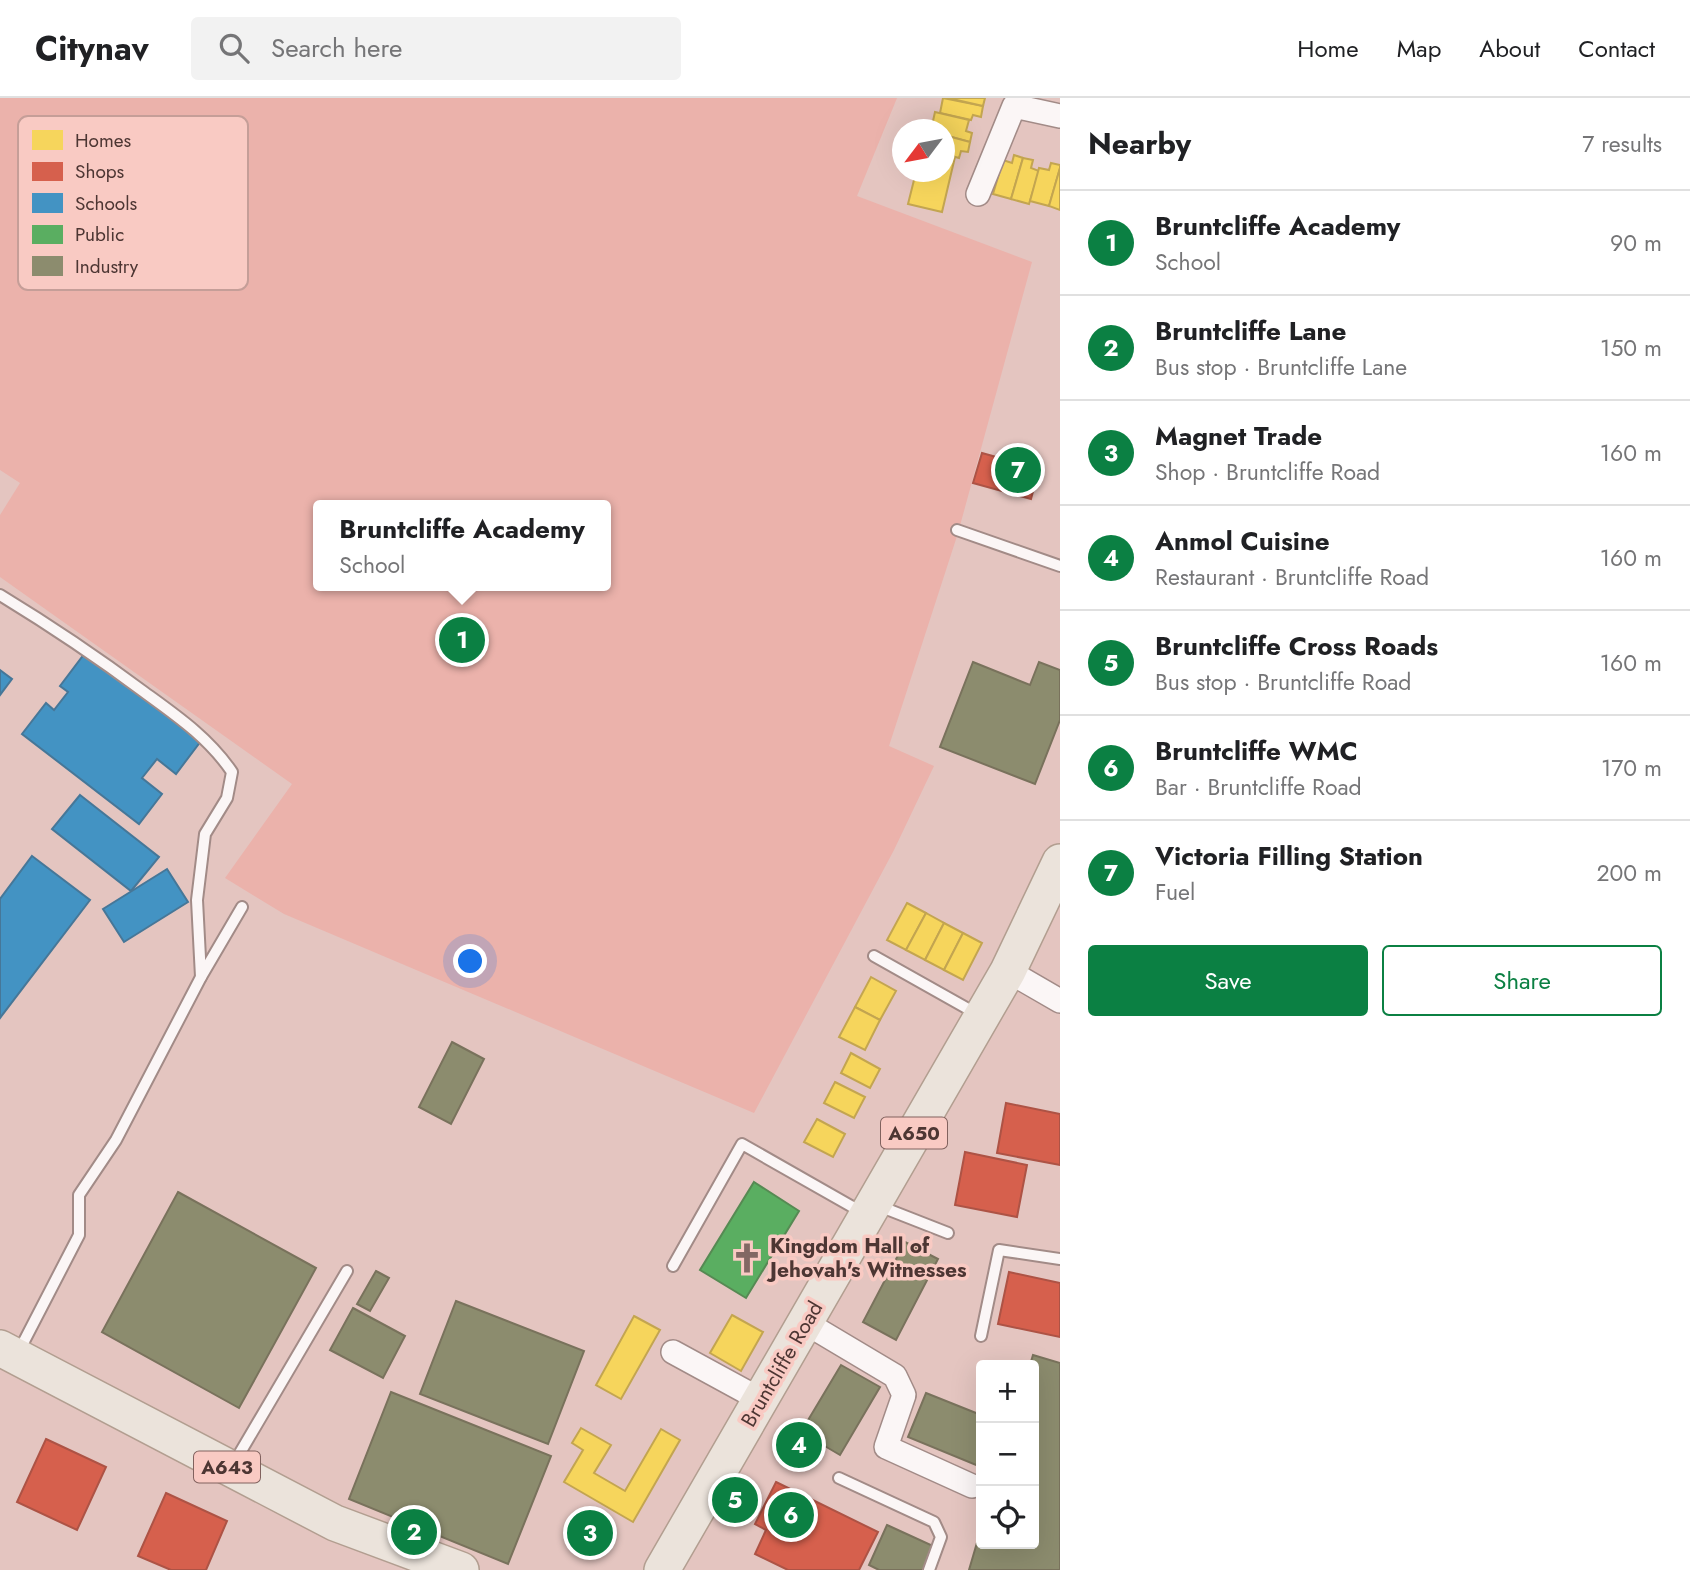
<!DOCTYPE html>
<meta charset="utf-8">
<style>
:root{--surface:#fff;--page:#f2f2f2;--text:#202124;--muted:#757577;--line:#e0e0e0;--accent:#0b8043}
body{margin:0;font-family:Jost,sans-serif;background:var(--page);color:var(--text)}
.controls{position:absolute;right:21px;bottom:21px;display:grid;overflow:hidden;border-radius:7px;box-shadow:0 7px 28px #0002}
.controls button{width:63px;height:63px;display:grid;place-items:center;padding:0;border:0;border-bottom:2px solid var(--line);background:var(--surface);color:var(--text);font:35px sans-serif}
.compass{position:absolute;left:892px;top:21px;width:63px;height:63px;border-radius:50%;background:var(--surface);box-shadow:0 7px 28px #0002;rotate:238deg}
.you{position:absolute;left:471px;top:864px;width:24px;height:24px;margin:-18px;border:5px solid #fff;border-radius:50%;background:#1a73e8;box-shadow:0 0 0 10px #1a73e833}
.badge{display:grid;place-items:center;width:46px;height:46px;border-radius:50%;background:var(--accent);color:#fff;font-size:23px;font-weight:700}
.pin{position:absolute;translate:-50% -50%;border:4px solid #fff;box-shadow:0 2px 7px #0006}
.popup{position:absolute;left:313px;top:402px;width:298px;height:91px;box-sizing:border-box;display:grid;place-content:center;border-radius:7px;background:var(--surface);filter:drop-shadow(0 2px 5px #0005);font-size:23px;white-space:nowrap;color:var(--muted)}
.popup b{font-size:26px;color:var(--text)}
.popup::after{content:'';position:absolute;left:50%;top:100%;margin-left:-14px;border:14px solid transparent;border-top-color:var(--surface)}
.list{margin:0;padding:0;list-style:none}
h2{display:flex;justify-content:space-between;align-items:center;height:91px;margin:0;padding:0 28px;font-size:30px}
h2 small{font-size:23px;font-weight:400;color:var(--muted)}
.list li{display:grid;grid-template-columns:46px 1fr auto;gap:21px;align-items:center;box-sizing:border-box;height:105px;padding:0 28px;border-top:2px solid var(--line)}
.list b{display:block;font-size:26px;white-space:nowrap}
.list p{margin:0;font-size:23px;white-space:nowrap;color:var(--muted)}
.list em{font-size:23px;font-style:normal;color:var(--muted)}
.actions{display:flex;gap:14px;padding:21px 28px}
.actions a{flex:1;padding:16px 0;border:2px solid var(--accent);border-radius:7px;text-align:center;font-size:24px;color:var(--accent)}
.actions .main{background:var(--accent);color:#fff}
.icon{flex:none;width:38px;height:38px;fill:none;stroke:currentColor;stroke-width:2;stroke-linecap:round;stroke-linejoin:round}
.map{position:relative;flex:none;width:1060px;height:1472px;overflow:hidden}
header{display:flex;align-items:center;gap:42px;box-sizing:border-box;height:98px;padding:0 35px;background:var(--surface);border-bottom:2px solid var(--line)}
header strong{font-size:33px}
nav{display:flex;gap:38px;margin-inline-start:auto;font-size:24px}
.search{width:490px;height:63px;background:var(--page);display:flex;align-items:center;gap:18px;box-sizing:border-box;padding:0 24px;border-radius:7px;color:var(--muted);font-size:26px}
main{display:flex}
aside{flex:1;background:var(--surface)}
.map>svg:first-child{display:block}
</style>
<header>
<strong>Citynav</strong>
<div class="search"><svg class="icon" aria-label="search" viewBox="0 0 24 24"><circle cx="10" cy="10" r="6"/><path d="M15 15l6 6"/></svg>Search here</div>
<nav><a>Home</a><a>Map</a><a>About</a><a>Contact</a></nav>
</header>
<main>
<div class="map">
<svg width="1060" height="1472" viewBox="0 0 1060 1472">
<rect width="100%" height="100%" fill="#e4c5c0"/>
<!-- green -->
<path fill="#ebb2ab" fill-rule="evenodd" d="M0,0H897L857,98L1032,164L958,435L889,648L934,668L894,752L754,1015L284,816L225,780L292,686L0,479V417L20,385L0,372ZM318,407H606V488H318Z"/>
<!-- homes -->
<g fill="#f6d55c" stroke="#c3a550" stroke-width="2">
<path d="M943,0L983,8L981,19L973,17L971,22L940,15Z"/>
<path d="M948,0H985L983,8Z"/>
<path d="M935,14L969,22L966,33L972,35L970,44L944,37V32H931Z"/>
<path d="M944,37L970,44L968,54L961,53L959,60L944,56Z"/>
<path d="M944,56L955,59L942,114L908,106L916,74H944Z"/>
<path d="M1014,57L1023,60L1011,101L993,96L1003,62L1012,65Z"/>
<path d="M1023,60L1033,62L1031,70L1039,73L1029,106L1011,101Z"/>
<path d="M1051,65L1060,67V70L1049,108L1030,103L1039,70L1049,72Z"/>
<path d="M1060,70V112L1049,108Z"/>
<path d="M907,805L926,815L906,852L887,842Z"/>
<path d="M926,815L944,825L925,862L906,852Z"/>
<path d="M944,825L963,835L944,872L925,862Z"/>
<path d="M963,835L982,845L963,882L944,872Z"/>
<path d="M871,879L896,893L880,922L855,909Z"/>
<path d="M855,909L880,922L865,952L839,939Z"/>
<path d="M851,955L880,971L870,990L841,975Z"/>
<path d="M835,984L865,999L854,1020L824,1005Z"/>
<path d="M817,1021L845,1036L833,1059L804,1044Z"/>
<path d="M732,1217L763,1234L741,1273L710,1255Z"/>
<path d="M634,1218L660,1232L621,1301L596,1287Z"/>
<path d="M581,1330L611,1347L594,1375L625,1393L661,1331L680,1342L633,1424L564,1384L583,1352L572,1345Z"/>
</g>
<!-- shops -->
<g fill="#d6604d" stroke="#ad5345" stroke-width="2">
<path d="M982,355L1039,371L1031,401L973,385Z"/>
<path d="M1006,1005L1060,1016V1067L997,1055Z"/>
<path d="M965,1054L1027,1067L1017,1119L955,1107Z"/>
<path d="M1009,1174L1060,1185V1239L998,1226Z"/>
<path d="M790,1333L818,1348L810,1363L782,1348Z"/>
<path d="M46,1341L106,1369L77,1432L17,1404Z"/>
<path d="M776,1384L878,1434L859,1472H788L755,1456L766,1432L755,1426Z"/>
<path d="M166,1395L227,1423L206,1472H171L138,1458Z"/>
</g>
<!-- schools -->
<g fill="#4393c3" stroke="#467798" stroke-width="2">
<path d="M85,555L201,643L176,676L157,661L142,680L162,696L139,726L22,636L46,605L54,612L68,594L60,588Z"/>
<path d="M0,572L12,581L0,597Z"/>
<path d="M80,697L159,759L131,793L52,731Z"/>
<path d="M32,758L90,802L0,920V801Z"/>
<path d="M167,771L188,804L124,844L103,811Z"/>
</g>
<!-- public -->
<path fill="#5aae61" stroke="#568a53" stroke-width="2" d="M754,1084L799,1113L746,1200L700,1172Z"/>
<!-- industry -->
<g fill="#8c8c6e" stroke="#79725c" stroke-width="2">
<path d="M973,564L1030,587L1039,564L1060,572V622L1035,686L940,649Z"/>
<path d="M452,944L484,961L451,1026L419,1009Z"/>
<path d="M178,1094L316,1170L239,1310L102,1234Z"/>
<path d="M905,1144L938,1161L896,1242L863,1224Z"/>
<path d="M376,1173L389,1180L370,1213L357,1206Z"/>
<path d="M456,1203L584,1253L548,1346L420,1296Z"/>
<path d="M353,1210L405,1238L383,1280L330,1252Z"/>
<path d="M1033,1257L1060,1265V1472H969L981,1431V1446H1034V1267H1030Z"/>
<path d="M841,1267L880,1289L840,1357L801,1334Z"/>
<path d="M391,1294L551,1358L508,1466L349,1401Z"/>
<path d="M926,1295L981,1317V1369L908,1339Z"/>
<path d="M887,1427L933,1448L923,1472H879L869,1467Z"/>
</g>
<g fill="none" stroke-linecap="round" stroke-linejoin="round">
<!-- lane casing -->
<g stroke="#a28b87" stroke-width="14">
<g id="lane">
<path d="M957,432L1060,468"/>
<path d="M0,497C51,528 97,559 144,594C177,618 209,640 232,674L227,700L205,736L197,802L201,879"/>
<path d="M874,858L979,917"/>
<path d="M879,1108L948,1135"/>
<path d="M673,1168L742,1046L865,1116"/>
<path d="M981,1238L999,1152L1060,1161"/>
<path d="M19,1253L79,1137V1097L116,1042L201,879L242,809"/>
<path d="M234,1365L347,1173"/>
<path d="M839,1380L934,1424L941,1439L929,1472"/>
</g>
</g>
<!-- street casing -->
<g stroke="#a28b87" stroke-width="26">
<g id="street">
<path d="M978,96L1014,8L1060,18"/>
<path d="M1008,873L1060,903"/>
<path d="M806,1225L895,1278L904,1297L886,1349L972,1388"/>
<path d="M673,1254L761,1302"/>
</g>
</g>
<!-- primary casing -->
<g stroke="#b29e90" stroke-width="38">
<g id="primary">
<path d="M0,1250L335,1425L461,1472"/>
<path d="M662,1472L1008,873L1060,764"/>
</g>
</g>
<!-- lane -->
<use href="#lane" stroke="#fbf6f6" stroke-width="10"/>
<!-- street -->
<use href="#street" stroke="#fbf6f6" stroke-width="23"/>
<!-- primary -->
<use href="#primary" stroke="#ebe3db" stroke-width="35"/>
</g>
<!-- icons -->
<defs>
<g id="church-bare" transform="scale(2.415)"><path d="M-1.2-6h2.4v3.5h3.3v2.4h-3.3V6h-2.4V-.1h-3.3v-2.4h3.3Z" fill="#826864" stroke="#f9cac3" stroke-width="2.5" paint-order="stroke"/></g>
</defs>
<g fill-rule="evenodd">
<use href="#church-bare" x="747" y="1160"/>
</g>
<g text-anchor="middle" stroke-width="7" stroke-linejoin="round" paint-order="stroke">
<!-- shield labels -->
<g fill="#f9cac3" stroke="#81625e" stroke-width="2">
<rect x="881" y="1019.5" width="66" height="31" rx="5"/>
<rect x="194" y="1353.5" width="66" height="31" rx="5"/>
</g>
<g font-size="19" font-weight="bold" fill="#4d3633">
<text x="914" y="1042">A650</text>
<text x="227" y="1376">A643</text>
</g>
<!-- poi labels -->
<g font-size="21" font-weight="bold" fill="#4d3633" stroke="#f9cac3" text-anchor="start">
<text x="770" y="1155">Kingdom Hall of<tspan x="770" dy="24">Jehovah's Witnesses</tspan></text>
</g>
<!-- street labels -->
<g font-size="21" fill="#4d3633" stroke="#f9cac3">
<text transform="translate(782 1266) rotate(-60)" y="7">Bruntcliffe Road</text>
</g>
</g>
<!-- legend -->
<rect x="18" y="18" width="230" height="174" rx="10" fill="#f9cac3" stroke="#c59e98" stroke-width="2"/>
<rect x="32" y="32" width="31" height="20" fill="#f6d55c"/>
<rect x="32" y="64" width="31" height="19" fill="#d6604d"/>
<rect x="32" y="95" width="31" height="20" fill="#4393c3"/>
<rect x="32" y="127" width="31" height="19" fill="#5aae61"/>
<rect x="32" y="158" width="31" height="20" fill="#8c8c6e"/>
<g font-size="19" fill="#4d3633">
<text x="75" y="49">Homes</text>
<text x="75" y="80">Shops</text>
<text x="75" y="112">Schools</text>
<text x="75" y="143">Public</text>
<text x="75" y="175">Industry</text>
</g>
</svg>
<div class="controls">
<button>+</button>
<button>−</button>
<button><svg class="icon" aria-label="locate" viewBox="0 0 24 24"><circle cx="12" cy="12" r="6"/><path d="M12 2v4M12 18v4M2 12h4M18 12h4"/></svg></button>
</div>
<svg class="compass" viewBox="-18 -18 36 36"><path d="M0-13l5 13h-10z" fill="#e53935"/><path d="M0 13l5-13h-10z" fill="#757577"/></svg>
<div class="you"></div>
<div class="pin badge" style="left:462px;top:542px">1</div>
<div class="popup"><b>Bruntcliffe Academy</b>School</div>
<div class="pin badge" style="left:414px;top:1434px">2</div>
<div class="pin badge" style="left:590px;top:1435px">3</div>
<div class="pin badge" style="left:799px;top:1347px">4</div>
<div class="pin badge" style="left:735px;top:1402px">5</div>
<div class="pin badge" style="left:791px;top:1417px">6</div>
<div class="pin badge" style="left:1018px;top:372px">7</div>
</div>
<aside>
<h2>Nearby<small>7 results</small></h2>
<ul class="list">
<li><span class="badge">1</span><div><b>Bruntcliffe Academy</b><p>School</p></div><em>90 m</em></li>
<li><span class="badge">2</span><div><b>Bruntcliffe Lane</b><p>Bus stop · Bruntcliffe Lane</p></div><em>150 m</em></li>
<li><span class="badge">3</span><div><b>Magnet Trade</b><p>Shop · Bruntcliffe Road</p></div><em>160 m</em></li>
<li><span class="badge">4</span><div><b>Anmol Cuisine</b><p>Restaurant · Bruntcliffe Road</p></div><em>160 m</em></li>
<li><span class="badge">5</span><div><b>Bruntcliffe Cross Roads</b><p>Bus stop · Bruntcliffe Road</p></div><em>160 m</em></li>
<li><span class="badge">6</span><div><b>Bruntcliffe WMC</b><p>Bar · Bruntcliffe Road</p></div><em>170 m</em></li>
<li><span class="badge">7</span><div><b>Victoria Filling Station</b><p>Fuel</p></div><em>200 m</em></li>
</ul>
<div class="actions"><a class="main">Save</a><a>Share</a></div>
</aside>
</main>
